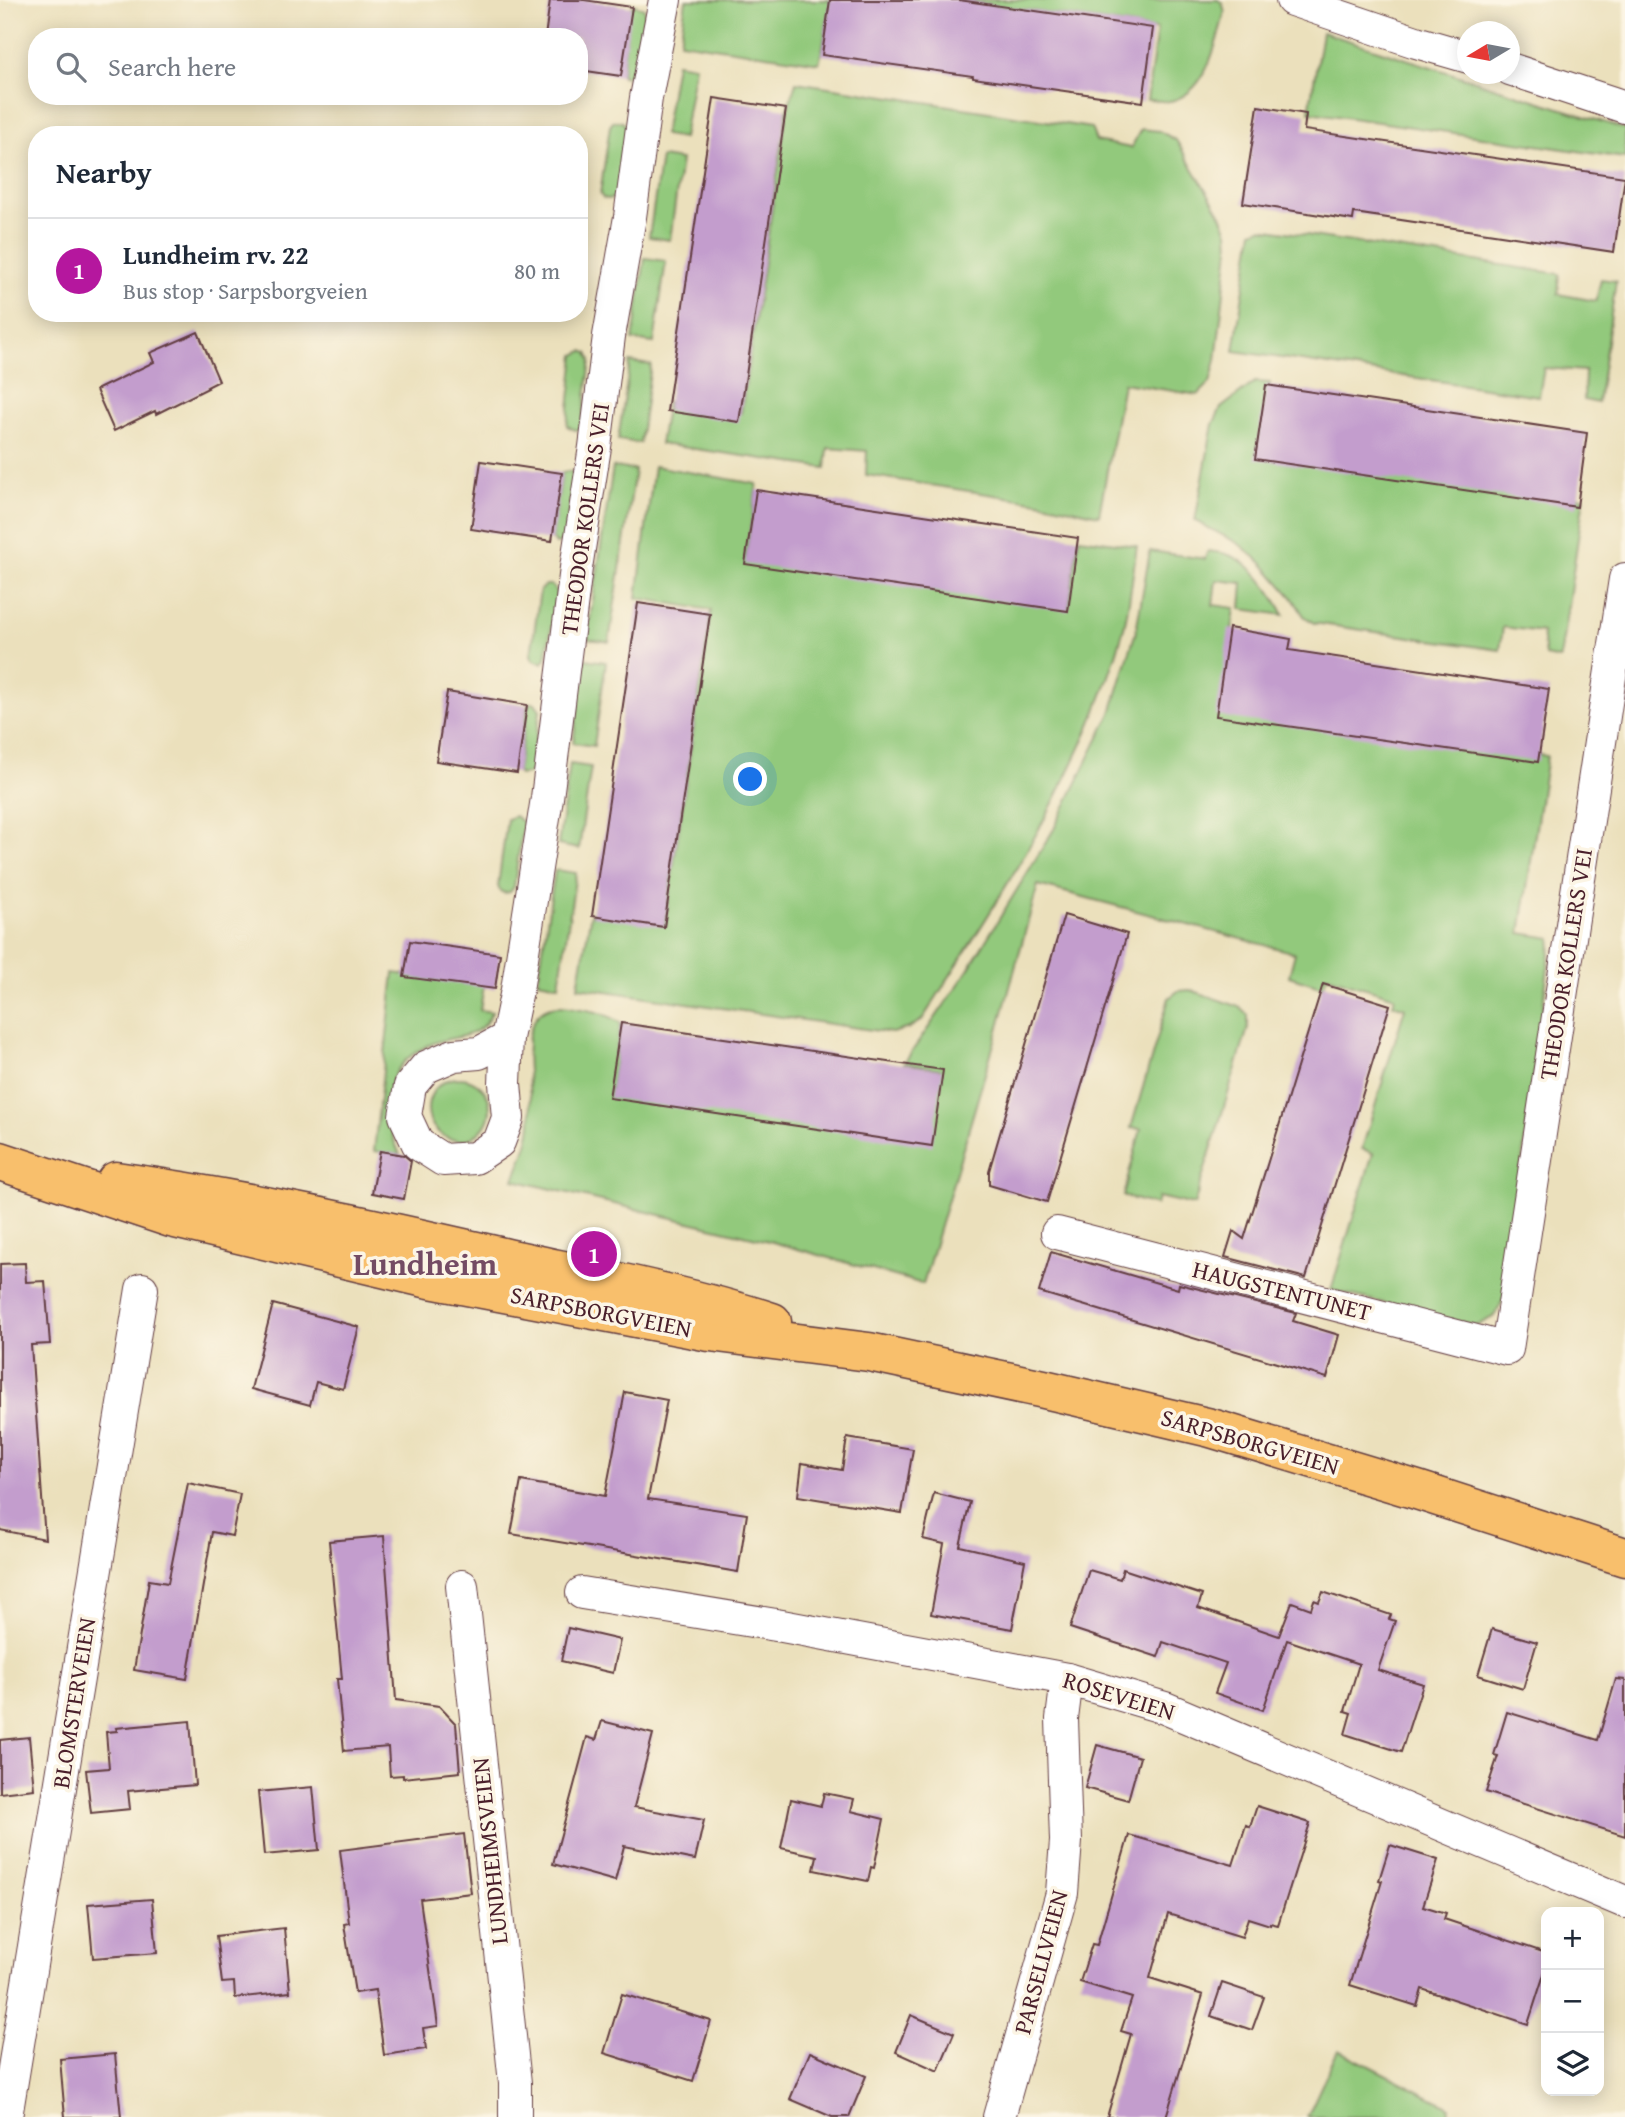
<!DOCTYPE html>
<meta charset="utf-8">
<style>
:root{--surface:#fff;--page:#f6f6f7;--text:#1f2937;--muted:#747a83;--line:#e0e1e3;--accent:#b5179e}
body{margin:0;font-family:"Gentium Book Plus",serif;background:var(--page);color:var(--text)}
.controls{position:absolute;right:21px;bottom:21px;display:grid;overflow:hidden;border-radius:14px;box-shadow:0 4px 18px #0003}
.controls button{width:63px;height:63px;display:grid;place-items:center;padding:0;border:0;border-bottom:2px solid var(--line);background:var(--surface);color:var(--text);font:35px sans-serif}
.compass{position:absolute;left:1457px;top:21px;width:63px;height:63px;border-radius:50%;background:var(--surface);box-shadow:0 4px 18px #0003;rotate:260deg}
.you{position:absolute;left:751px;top:780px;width:24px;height:24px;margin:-18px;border:5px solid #fff;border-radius:50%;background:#1a73e8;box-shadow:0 0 0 10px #1a73e833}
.badge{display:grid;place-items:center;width:46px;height:46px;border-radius:50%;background:var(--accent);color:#fff;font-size:23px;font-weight:700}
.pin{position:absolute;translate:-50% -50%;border:4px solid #fff;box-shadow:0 2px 7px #0006}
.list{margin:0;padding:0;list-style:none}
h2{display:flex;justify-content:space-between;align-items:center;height:91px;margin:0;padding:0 28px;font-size:30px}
h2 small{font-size:23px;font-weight:400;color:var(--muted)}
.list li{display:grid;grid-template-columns:46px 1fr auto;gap:21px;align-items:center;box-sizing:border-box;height:105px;padding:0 28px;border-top:2px solid var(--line)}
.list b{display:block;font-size:26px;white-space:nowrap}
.list p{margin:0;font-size:23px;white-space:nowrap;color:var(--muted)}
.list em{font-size:23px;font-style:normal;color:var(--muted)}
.icon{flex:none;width:38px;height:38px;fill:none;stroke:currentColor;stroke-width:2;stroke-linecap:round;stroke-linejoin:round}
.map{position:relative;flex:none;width:1625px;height:2117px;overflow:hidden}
.search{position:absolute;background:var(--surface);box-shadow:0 4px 18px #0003;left:28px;top:28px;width:560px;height:77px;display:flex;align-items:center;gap:18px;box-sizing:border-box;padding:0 24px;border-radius:28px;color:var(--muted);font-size:26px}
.panel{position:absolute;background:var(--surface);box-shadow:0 4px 18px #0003;left:28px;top:126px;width:560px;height:196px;border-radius:28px}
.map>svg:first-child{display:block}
</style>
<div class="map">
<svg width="1625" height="2117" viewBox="0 0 1625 2117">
<rect width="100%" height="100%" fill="#fcf5e5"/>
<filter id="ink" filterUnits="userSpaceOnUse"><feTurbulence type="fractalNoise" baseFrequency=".0143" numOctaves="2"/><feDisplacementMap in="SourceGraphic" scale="14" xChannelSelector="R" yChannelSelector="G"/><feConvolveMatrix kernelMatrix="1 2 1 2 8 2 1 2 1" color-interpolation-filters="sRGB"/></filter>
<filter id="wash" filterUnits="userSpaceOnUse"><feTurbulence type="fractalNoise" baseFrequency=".00686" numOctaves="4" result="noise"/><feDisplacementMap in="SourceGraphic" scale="28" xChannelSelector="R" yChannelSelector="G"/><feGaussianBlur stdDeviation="1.57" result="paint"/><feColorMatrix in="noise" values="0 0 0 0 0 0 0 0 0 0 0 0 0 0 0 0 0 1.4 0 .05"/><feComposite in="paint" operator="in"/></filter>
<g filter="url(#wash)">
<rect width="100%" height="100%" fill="#ebe0bc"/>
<!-- green -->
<g fill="#92c97b" stroke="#6e7453" stroke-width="2">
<path d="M686,0H831L822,52L819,63L680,42Z"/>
<path d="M957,0H1218L1222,3L1225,11C1216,42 1208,93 1170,101C1163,102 1154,100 1147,100L1157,29Z"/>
<path d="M635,5L644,8L645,13L636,67L630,77L622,76V72L630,8Z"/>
<path d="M1322,32L1625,129V158L1309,112Z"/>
<path d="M676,63L695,66L683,138L664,135Z"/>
<path d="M796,82L1091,128L1096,141L1131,148L1141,129L1159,131L1176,140L1221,215L1228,232L1229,249L1216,360L1210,383L1198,395L1123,383L1099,515L1039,502L866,475L867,451L828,448L826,468L660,444L667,402L741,413L787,111Z"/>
<path d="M620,121L624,123L627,128L621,183L614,198L608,199L603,198L600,194L610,126L613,122Z"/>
<path d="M661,157L681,160L670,240L649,237Z"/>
<path d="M1261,228L1560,274L1558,294L1596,301L1601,279L1616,281L1598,403L1584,400L1585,371L1544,368L1539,396L1234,351L1253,231Z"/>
<path d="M645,258L666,261L654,343L633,340Z"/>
<path d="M583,351L588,353L591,360L582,425L579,429L575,430L567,426L575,355Z"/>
<path d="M630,362L651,365L640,443L618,440Z"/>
<path d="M1255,382L1270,383L1260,450L1584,498L1560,659L1545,656L1542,632L1503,627L1500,650L1314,623L1304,616L1292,597L1263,564L1238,543L1195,521L1213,424L1221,408Z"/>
<path d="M654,466L757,484L746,558L1069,605L1079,538L1137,546C1132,575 1130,607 1122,635C1082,776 999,898 922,1020L909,1028L892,1033L578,987L591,913L665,924L711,610L637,598Z"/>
<path d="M613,467L635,470L609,642L587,639Z"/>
<path d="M568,471L572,472L574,478L565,538L562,542L556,544L552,538L562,473Z"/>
<path d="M1150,551L1205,559L1208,551C1215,552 1223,552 1229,555C1252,562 1274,595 1284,615L1241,609L1243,583L1216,580L1213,605L1235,608L1221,710L1547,756L1520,933L1552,938L1504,1298L1495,1316L1476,1326L1331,1290L1373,1153L1362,1149L1405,1008L1393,1004L1395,997L1327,976L1323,987L1289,976L1295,953L1038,885L998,1030L923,1284L769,1241L514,1180C520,1163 530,1142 531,1123C534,1090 506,995 570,1007C590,1011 603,1011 621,1023L610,1096L930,1142L940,1069L904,1063L963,978L1054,829L1111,713L1136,631Z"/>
<path d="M546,585H551L557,593L546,659L542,663L533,660L531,655L540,590Z"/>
<path d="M585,659L606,662L594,746L573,743Z"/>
<path d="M531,703H535L540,710L531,770L528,774L519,775L517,771L528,705Z"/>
<path d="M570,764L591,767L579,849L558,845Z"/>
<path d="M515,816L523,823L514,887L510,892L504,893L500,891L498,886L507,819Z"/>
<path d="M555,870L576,873L559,985L538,981Z"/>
<path d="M394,973L484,985L480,1010L492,1012C479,1041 458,1034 434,1043C381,1064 379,1109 400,1155L374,1151Z"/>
<path d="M1190,990L1240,1007L1248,1015V1028L1194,1205L1158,1197L1156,1205L1123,1196L1141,1129L1131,1128L1169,998L1178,991Z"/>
<circle cx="459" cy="1109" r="31"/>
<path d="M1338,2050L1450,2107L1448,2117H1307Z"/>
</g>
<g id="blocks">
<!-- building -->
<g fill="#c39dcd">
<path d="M550,0H584L632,7L621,76L579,70V37H545Z"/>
<path d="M830,0H959L1153,28L1143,102L973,78V76L822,55Z"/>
<path d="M714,98L786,109L739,422L667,411Z"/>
<path d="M1258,106L1306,114L1304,130L1625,177L1614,252L1354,213L1353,220L1243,203Z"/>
<path d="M198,332L219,381L207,387L208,388L156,414L155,411L114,431L96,390L154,362L150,353Z"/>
<path d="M1266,385L1587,433L1577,507L1255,459Z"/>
<path d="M481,461L562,473L552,541L471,529Z"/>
<path d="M756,490L1078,538L1068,611L745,564Z"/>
<path d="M638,603L710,614L664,927L592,916Z"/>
<path d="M1229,628L1291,639L1289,650L1549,689L1538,762L1216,716Z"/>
<path d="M447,692L527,705L517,773L436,761Z"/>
<path d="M1064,915L1127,934L1047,1202L989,1185V1171Z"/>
<path d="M410,941L500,954L495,989L404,977Z"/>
<path d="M1323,984L1390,1005L1306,1278L1225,1257L1233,1231L1244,1239Z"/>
<path d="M621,1023L943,1070L932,1146L609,1098Z"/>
<path d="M380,1151L404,1155L411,1161L404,1199L372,1193Z"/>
<path d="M1051,1252L1178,1289L1179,1284L1296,1313L1293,1321L1339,1335L1327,1378L1039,1292Z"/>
<path d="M25,1263L26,1282L45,1281L50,1344L31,1345L45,1539L0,1530V1264Z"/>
<path d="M273,1304L359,1327L343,1389L316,1382L310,1405L251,1389Z"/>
<path d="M625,1392L667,1400L648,1499L747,1514L738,1572L511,1534L521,1481L605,1496Z"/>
<path d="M847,1438L913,1449L902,1513L798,1496L802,1463L842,1470Z"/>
<path d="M188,1483L240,1494L232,1536L212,1532L187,1679L134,1670L149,1580L168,1583Z"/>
<path d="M934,1493L970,1502L960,1546L1025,1561L1012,1629L931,1614L944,1544L923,1539Z"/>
<path d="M384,1536L396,1700L439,1706L456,1724L460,1772L403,1778V1775L390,1776L388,1747L344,1751L337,1679H342L329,1541Z"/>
<path d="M1123,1569L1202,1595L1198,1608L1279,1636L1292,1602L1311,1609L1314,1600L1319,1602L1323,1592L1391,1615L1389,1619L1395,1621L1378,1670L1423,1684L1401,1752L1345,1734L1351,1713L1345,1711L1359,1664L1287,1640L1263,1710L1215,1693L1226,1663L1163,1642L1158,1657L1070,1628L1089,1570L1120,1579Z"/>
<path d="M568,1628L620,1640L613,1673L561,1661Z"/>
<path d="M1492,1629L1537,1642L1523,1689L1478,1675Z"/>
<path d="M1616,1679L1625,1680V1836L1486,1792L1498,1756L1494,1755L1507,1712L1598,1740Z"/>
<path d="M190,1721L195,1785L128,1791L130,1809L91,1813L86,1770L109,1768L106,1732L117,1731L116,1728Z"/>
<path d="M602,1721L653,1734L634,1807L704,1820L695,1860L624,1846L615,1881L553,1864L587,1737L596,1740Z"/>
<path d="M29,1737L34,1789L0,1793V1740Z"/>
<path d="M1097,1745L1140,1757L1128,1800L1085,1788Z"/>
<path d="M313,1787L319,1850L264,1855L258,1792Z"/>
<path d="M824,1793L854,1799L851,1811L884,1819L874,1868L871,1867L868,1881L814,1870L817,1856L781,1848L791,1799L821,1806Z"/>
<path d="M1257,1806L1310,1823L1278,1925L1270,1923V1925L1248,1918L1242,1937L1168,1914L1150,1978L1203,1995L1166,2117H1107L1131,2034L1121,2031L1132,1998L1080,1982L1092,1944L1097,1945L1129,1835L1233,1865L1246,1825L1250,1827Z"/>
<path d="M464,1834L471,1893L420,1899L438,2026L423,2028L426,2049L384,2055L375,1990L355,1993L344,1924L349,1923L340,1850Z"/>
<path d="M1390,1845L1438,1860L1423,1906L1446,1913L1444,1919L1546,1953V1968L1528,2024L1422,1989L1417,2006L1350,1985L1382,1881L1379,1880Z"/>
<path d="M152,1899L157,1953L93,1958L88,1904Z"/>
<path d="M284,1928L290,1992L235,1998L234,1982L222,1983L216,1936Z"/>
<path d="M1222,1983L1264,1997L1252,2030L1211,2016Z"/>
<path d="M622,1994L711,2021L693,2081L604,2053Z"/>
<path d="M911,2015L954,2033L938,2071L896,2052Z"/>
<path d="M810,2052L866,2076L849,2117H832L790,2099Z"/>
<path d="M115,2054L121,2117H65L60,2059Z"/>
</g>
</g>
</g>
<g filter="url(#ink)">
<use href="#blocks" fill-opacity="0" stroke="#623c41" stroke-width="2"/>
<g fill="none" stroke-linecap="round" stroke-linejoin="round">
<!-- minor casing -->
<g stroke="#623c41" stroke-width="34">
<g id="minor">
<path d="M1292,0L1416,42L1468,57"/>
<path d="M1510,69L1625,107"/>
<path d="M507,1038L479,1053L454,1055L426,1067L410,1086L405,1116L418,1144L443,1160L475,1158L499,1142L508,1118L505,1083L507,1038L517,990L547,798L576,568L595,447L609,336L630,217L646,98L665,0"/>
<path d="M1057,1233L1507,1349L1625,579"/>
<path d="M462,1586L515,2083V2117"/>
<path d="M582,1593L782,1626L1067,1679L1165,1708L1625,1902"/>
<path d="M6,2117L142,1289"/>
<path d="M999,2117L1062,1893L1066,1841L1062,1719L1067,1679"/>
</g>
</g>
<!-- trunk casing -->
<g stroke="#623c41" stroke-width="41">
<g id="trunk">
<path d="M0,1161L171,1218L425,1278L710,1332L869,1352L1044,1389L1211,1428L1417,1490L1625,1557"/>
<path d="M116,1181C246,1199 375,1228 503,1257C593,1277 684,1294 772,1322"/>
</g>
</g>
<!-- minor -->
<use href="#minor" stroke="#fff" stroke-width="32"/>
<!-- trunk -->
<use href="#trunk" stroke="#f8bf6c" stroke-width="38"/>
</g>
</g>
<g text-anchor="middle" stroke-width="7" stroke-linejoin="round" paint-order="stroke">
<!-- street labels -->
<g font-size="24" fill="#4a1f2b" stroke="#fcf5e5">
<text transform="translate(585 519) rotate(-82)" y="8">THEODOR KOLLERS VEI</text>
<text transform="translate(1566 964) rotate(-81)" y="8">THEODOR KOLLERS VEI</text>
<text transform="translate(1282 1291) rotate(14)" y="8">HAUGSTENTUNET</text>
<text transform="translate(601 1312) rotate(11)" y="8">SARPSBORGVEIEN</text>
<text transform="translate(1250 1442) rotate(16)" y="8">SARPSBORGVEIEN</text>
<text transform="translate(1119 1696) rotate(17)" y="8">ROSEVEIEN</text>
<text transform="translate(74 1703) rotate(-81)" y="8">BLOMSTERVEIEN</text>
<text transform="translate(490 1851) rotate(-96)" y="8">LUNDHEIMSVEIEN</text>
<text transform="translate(1041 1962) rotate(-75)" y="8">PARSELLVEIEN</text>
</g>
<!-- district labels -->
<g font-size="32" font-weight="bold" fill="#744b64" stroke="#fcf5e5">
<text x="425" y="1275">Lundheim</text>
</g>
</g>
</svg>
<div class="controls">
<button>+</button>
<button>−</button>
<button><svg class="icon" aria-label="layers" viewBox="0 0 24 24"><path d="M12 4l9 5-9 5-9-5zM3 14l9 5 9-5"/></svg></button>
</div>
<svg class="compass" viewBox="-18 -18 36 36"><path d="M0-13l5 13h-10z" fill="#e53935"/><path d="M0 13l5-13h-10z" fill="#747a83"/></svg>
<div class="you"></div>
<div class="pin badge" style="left:594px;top:1254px">1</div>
<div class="search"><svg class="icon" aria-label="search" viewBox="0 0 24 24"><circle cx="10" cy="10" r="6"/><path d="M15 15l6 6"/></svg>Search here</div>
<section class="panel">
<h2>Nearby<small></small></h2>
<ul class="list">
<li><span class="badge">1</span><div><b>Lundheim rv. 22</b><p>Bus stop · Sarpsborgveien</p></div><em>80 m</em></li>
</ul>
</section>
</div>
